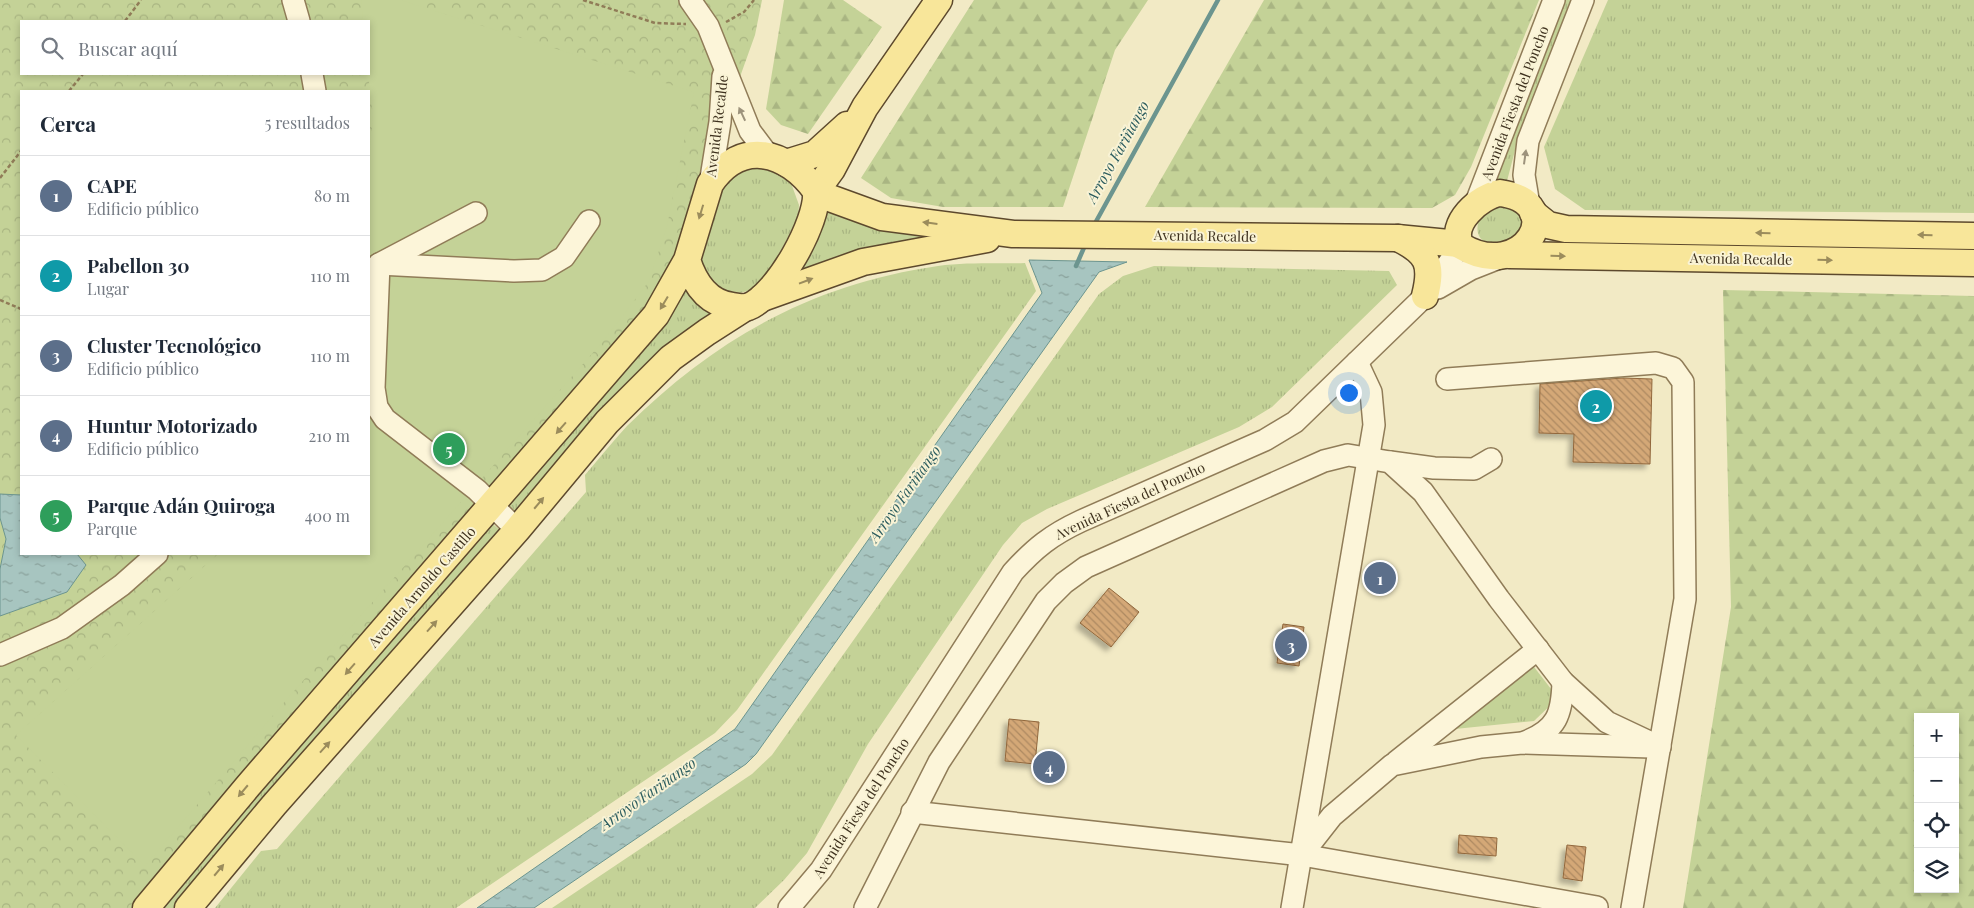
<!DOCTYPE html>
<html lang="es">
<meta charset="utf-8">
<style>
:root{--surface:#fff;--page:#f2f2f3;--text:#1f2937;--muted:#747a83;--line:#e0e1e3;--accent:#b45309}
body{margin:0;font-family:"Playfair Display",serif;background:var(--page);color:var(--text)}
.controls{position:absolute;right:15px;bottom:15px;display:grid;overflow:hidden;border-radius:0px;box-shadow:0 2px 8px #0003}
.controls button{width:45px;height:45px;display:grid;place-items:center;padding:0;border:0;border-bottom:1px solid var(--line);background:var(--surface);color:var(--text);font:25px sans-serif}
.you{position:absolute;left:1348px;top:392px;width:18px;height:18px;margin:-12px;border:4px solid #fff;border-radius:50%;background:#1a73e8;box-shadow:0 0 0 8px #1a73e833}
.badge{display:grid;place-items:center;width:32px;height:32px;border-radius:50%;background:var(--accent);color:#fff;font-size:16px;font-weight:700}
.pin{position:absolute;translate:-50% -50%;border:2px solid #fff;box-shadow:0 1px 5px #0006}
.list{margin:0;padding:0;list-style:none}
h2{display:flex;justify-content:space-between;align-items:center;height:65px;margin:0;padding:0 20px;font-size:21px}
h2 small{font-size:16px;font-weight:400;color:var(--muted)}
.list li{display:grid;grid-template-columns:32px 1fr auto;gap:15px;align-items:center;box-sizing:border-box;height:80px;padding:0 20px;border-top:1px solid var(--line)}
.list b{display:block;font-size:19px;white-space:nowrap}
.list p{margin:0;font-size:16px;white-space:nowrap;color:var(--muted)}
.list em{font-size:16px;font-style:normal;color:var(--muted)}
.icon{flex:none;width:28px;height:28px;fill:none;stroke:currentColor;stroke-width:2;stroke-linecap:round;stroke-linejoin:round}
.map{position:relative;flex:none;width:1974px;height:908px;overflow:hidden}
.search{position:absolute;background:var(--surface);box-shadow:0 2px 8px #0003;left:20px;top:20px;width:350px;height:55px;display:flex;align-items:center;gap:12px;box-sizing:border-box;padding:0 18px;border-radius:0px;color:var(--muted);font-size:19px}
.panel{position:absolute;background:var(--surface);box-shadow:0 2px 8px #0003;left:20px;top:90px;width:350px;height:465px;border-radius:0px}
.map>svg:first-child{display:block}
</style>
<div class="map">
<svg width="1974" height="908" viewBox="0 0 1974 908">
<defs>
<pattern id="grass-tufts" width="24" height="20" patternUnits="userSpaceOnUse" patternTransform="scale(1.25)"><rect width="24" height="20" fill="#c4d297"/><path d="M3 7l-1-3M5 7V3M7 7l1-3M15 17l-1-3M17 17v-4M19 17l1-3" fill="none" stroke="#a9b582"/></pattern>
<pattern id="forest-firs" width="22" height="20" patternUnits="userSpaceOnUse" patternTransform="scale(1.25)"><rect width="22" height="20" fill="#c4d297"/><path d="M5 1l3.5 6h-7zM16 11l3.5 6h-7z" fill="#a9b582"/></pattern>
<pattern id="park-crowns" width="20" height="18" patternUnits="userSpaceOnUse" patternTransform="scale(1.25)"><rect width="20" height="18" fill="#c4d297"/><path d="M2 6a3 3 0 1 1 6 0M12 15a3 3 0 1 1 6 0" fill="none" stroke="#a9b582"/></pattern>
<pattern id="water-ripples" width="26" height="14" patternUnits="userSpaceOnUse" patternTransform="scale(1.25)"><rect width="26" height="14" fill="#a7c5c0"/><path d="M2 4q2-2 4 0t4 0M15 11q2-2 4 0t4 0" fill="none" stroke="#89a19b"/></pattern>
<pattern id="building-back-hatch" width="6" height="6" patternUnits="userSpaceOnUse" patternTransform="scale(1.25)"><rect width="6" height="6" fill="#d4a877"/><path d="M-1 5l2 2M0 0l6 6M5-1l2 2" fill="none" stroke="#ad8961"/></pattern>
<filter id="shadow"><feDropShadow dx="-4.5" dy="4.5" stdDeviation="2.5" flood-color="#0004"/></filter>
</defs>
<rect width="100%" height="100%" fill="#f2eac5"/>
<!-- grass -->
<g fill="url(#grass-tufts)">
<path d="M1564,0H1574L1518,139L1507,181L1495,180Z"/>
<path d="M1608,0H1974V213L1585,210L1555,189L1544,147Z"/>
<path d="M757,165L783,174L791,183L799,205L798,218L767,277L751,290L740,293L717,289L700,270L699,250L713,197L730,172Z"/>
<path d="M826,205L946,234L790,276Z"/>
<path d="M1487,205L1514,207C1526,226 1522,227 1509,244C1503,244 1494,245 1488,243C1470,237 1479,215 1487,205Z"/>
<path d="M1025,263L1036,291L737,710L715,733L456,908H215L261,851L277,849L586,492L585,475C599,459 612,442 627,426C716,338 813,284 938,266C966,262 997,264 1025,263Z"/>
<path d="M1154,266L1389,271L1397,285L1272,407L1239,427L1047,509L1022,523L1003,545L868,744L807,853L784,880L755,908H552L752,774L772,755L1099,294L1123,276Z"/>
<path d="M688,288L718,311L515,513L505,504L684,289Z"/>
<path d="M489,521L500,530L178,908H157Z"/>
<path d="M1531,663L1558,698L1534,721L1455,729Z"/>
</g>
<!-- forest -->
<g fill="url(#forest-firs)" fill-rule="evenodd">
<path d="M784,0H843L882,27L808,134L781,125L766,109Z"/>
<path d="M974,0H1148L1115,50L1063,207H943L891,198L861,178Z"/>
<path d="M1264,0H1539L1471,167L1455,195L1432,208L1145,207Z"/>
<path d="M1723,290L1974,296V908H1683L1731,607ZM1918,717H1955V889H1918Z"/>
</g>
<!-- park -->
<path fill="url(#park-crowns)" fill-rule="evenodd" d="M0,0H762L755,35L665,286L135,908H0ZM21,21H369V74H21ZM21,91H369V554H21Z"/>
<!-- pitch -->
<path fill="#c4d297" d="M361,0H400L694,92L667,226L649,281L605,339L287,699L145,866L16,735L218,554H369V161L373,116L368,74L369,21H363Z"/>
<!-- water -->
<g fill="url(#water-ripples)" stroke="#6c958f">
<path d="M1029,260L1127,262L1099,272L756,754L746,764L534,908H477L735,729L1042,293Z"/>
<path d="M0,494L21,495V554H77L86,565L67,592L0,616V569L6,539L0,518Z"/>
</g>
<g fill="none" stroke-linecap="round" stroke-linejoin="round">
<!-- stream -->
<g stroke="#6c958f" stroke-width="4.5">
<path d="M1093,227L1218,0"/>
<path d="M1076,266L1086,243"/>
</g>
</g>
<!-- building -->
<g fill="url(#building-back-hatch)" stroke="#91673c" filter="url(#shadow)">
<path d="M1623,378L1652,379L1650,464L1573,462L1574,434L1539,433L1540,384Z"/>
<path d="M1109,588L1139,612L1111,647L1080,623Z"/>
<path d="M1283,624L1304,627L1299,666L1277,663Z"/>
<path d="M1009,719L1039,722L1035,764L1005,761Z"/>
<path d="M1459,835L1497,838L1496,856L1458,853Z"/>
<path d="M1567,845L1586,847L1582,881L1563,878Z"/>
</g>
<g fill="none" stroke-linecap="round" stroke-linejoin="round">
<!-- minor casing -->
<g stroke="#907c58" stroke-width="24">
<g id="minor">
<path d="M293,0L299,21"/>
<path d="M690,0L708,26L750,131L768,155"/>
<path d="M312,74L315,91"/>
<path d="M710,184L720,122L723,76"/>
<path d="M1475,205L1554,0"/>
<path d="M1529,205L1524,175L1528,141L1583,0"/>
<path d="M476,213L379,264L374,388L377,407L385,419L477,490L517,530"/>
<path d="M379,264L514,271L542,270L564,257L589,221"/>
<path d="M1438,288L1471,269L1504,256"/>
<path d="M1447,379L1656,363L1673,368L1683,382L1685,599L1632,908"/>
<path d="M1390,462L1434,468L1474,469L1491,459"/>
<path d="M0,655L62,628L122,585L157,554"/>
<path d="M1525,742C1557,730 1562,714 1563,682"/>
<path d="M1396,762L1538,649"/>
<path d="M912,812L1302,855L1597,907"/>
<path d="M1303,853L1332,816L1392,765L1481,747L1522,743L1651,747"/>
<path d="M789,908L821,870L1013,572C1035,548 1051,535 1081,521L1265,440L1295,422L1425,296L1461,246"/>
<path d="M865,908L939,762L1046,601L1064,583L1086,567L1324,461L1348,455L1390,462L1423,492L1499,599L1563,682L1607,722L1660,747"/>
<path d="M1292,908L1374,425L1371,392L1357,362"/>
</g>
</g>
<!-- major casing -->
<g stroke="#5d492d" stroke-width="29">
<g id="major">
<path d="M786,163L815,154L847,125"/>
<path d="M816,191L832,169L865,107L939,0"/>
<path d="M816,193L882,217L1013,234L1397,238L1459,244"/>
<path d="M1500,193C1571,203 1523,284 1461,246C1448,224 1480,196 1500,193Z"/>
<path d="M1533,213L1548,225L1566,229L1974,236"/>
<path d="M1398,238C1428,253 1433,264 1425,296"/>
<path d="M1509,255L1974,263"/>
<path d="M762,298L863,262L987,239"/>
<path d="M146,908L248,786L656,315L687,260L710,184C741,138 787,151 816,191C819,221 777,296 748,307C743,308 737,307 732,306C707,303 694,282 687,260"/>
<path d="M188,908L274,805L517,530L607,422L671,358L707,332L746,307"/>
</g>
</g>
<!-- path -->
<g stroke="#907c58" stroke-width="2.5" stroke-dasharray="4 2.5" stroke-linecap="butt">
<path d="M583,0L655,23L686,24"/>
<path d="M125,21L141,0"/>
<path d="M726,22L744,12L754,0"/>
<path d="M69,91L83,74"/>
<path d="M0,178L21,151"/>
<path d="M0,300L21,309"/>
</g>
<!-- minor -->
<use href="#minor" stroke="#fcf5d9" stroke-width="21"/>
<!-- major -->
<use href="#major" stroke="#f8e69a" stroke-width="26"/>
</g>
<!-- one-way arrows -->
<defs><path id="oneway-solid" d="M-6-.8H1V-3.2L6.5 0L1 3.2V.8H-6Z" transform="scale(1.25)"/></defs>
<g fill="#9d937c">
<use href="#oneway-solid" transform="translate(742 114) rotate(-115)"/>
<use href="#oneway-solid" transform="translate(1525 157) rotate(-82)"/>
</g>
<g fill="#9b8c5c">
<use href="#oneway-solid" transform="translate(701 212) rotate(107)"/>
<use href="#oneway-solid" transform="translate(930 223) rotate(-173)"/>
<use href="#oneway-solid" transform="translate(1763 233) rotate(-179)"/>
<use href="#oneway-solid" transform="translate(1925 235) rotate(-179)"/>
<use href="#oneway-solid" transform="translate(1558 256) rotate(1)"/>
<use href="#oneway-solid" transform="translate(1825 260) rotate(1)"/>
<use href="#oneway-solid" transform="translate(806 281) rotate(-21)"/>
<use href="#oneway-solid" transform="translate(664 303) rotate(121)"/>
<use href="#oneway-solid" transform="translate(561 428) rotate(131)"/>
<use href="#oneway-solid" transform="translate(539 503) rotate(-50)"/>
<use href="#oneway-solid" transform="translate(432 626) rotate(-48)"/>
<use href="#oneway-solid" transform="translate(350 669) rotate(131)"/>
<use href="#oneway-solid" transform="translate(325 747) rotate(-48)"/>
<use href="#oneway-solid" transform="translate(243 791) rotate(130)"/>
<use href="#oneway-solid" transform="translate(219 870) rotate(-50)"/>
</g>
<g text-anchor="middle" stroke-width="4" stroke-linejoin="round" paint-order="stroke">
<!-- street labels -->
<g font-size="14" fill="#3e311e" stroke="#f9f3d5">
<text transform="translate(1515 103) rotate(-69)" y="5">Avenida Fiesta del Poncho</text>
<text transform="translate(717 126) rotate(-83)" y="5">Avenida Recalde</text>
<text transform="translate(1205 236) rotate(1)" y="5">Avenida Recalde</text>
<text transform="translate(1741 259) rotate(1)" y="5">Avenida Recalde</text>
<text transform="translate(1130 501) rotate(-25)" y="5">Avenida Fiesta del Poncho</text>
<text transform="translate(422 587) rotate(-49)" y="5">Avenida Arnoldo Castillo</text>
<text transform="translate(861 808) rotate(-57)" y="5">Avenida Fiesta del Poncho</text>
</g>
<!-- water labels -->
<g font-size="15" font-style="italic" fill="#2c5d5f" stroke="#f9f3d5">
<text transform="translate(1118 152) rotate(-61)" y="5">Arroyo Fariñango</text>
<text transform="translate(905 494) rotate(-55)" y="5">Arroyo Fariñango</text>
<text transform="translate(648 794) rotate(-35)" y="5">Arroyo Fariñango</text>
</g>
</g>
</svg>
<div class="controls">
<button>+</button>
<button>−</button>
<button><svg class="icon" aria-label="locate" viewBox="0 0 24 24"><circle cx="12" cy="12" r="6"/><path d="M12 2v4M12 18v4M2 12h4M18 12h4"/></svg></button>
<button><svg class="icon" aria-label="layers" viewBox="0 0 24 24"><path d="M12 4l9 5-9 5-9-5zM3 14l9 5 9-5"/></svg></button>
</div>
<div class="you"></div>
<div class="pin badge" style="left:1380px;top:578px;background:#5c6f8a">1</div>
<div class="pin badge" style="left:1596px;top:406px;background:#0f9aa8">2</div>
<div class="pin badge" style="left:1291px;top:645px;background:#5c6f8a">3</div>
<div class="pin badge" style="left:1049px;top:767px;background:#5c6f8a">4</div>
<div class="pin badge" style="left:449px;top:449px;background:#2e9e5b">5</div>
<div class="search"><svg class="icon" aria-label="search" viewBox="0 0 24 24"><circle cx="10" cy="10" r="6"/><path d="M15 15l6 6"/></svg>Buscar aquí</div>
<section class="panel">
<h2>Cerca<small>5 resultados</small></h2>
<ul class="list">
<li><span class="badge" style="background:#5c6f8a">1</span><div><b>CAPE</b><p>Edificio público</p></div><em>80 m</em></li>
<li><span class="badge" style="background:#0f9aa8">2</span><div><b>Pabellon 30</b><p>Lugar</p></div><em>110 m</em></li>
<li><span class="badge" style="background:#5c6f8a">3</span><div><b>Cluster Tecnológico</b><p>Edificio público</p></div><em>110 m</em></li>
<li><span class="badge" style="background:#5c6f8a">4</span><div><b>Huntur Motorizado</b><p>Edificio público</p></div><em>210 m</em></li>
<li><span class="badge" style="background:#2e9e5b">5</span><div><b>Parque Adán Quiroga</b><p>Parque</p></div><em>400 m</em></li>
</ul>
</section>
</div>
